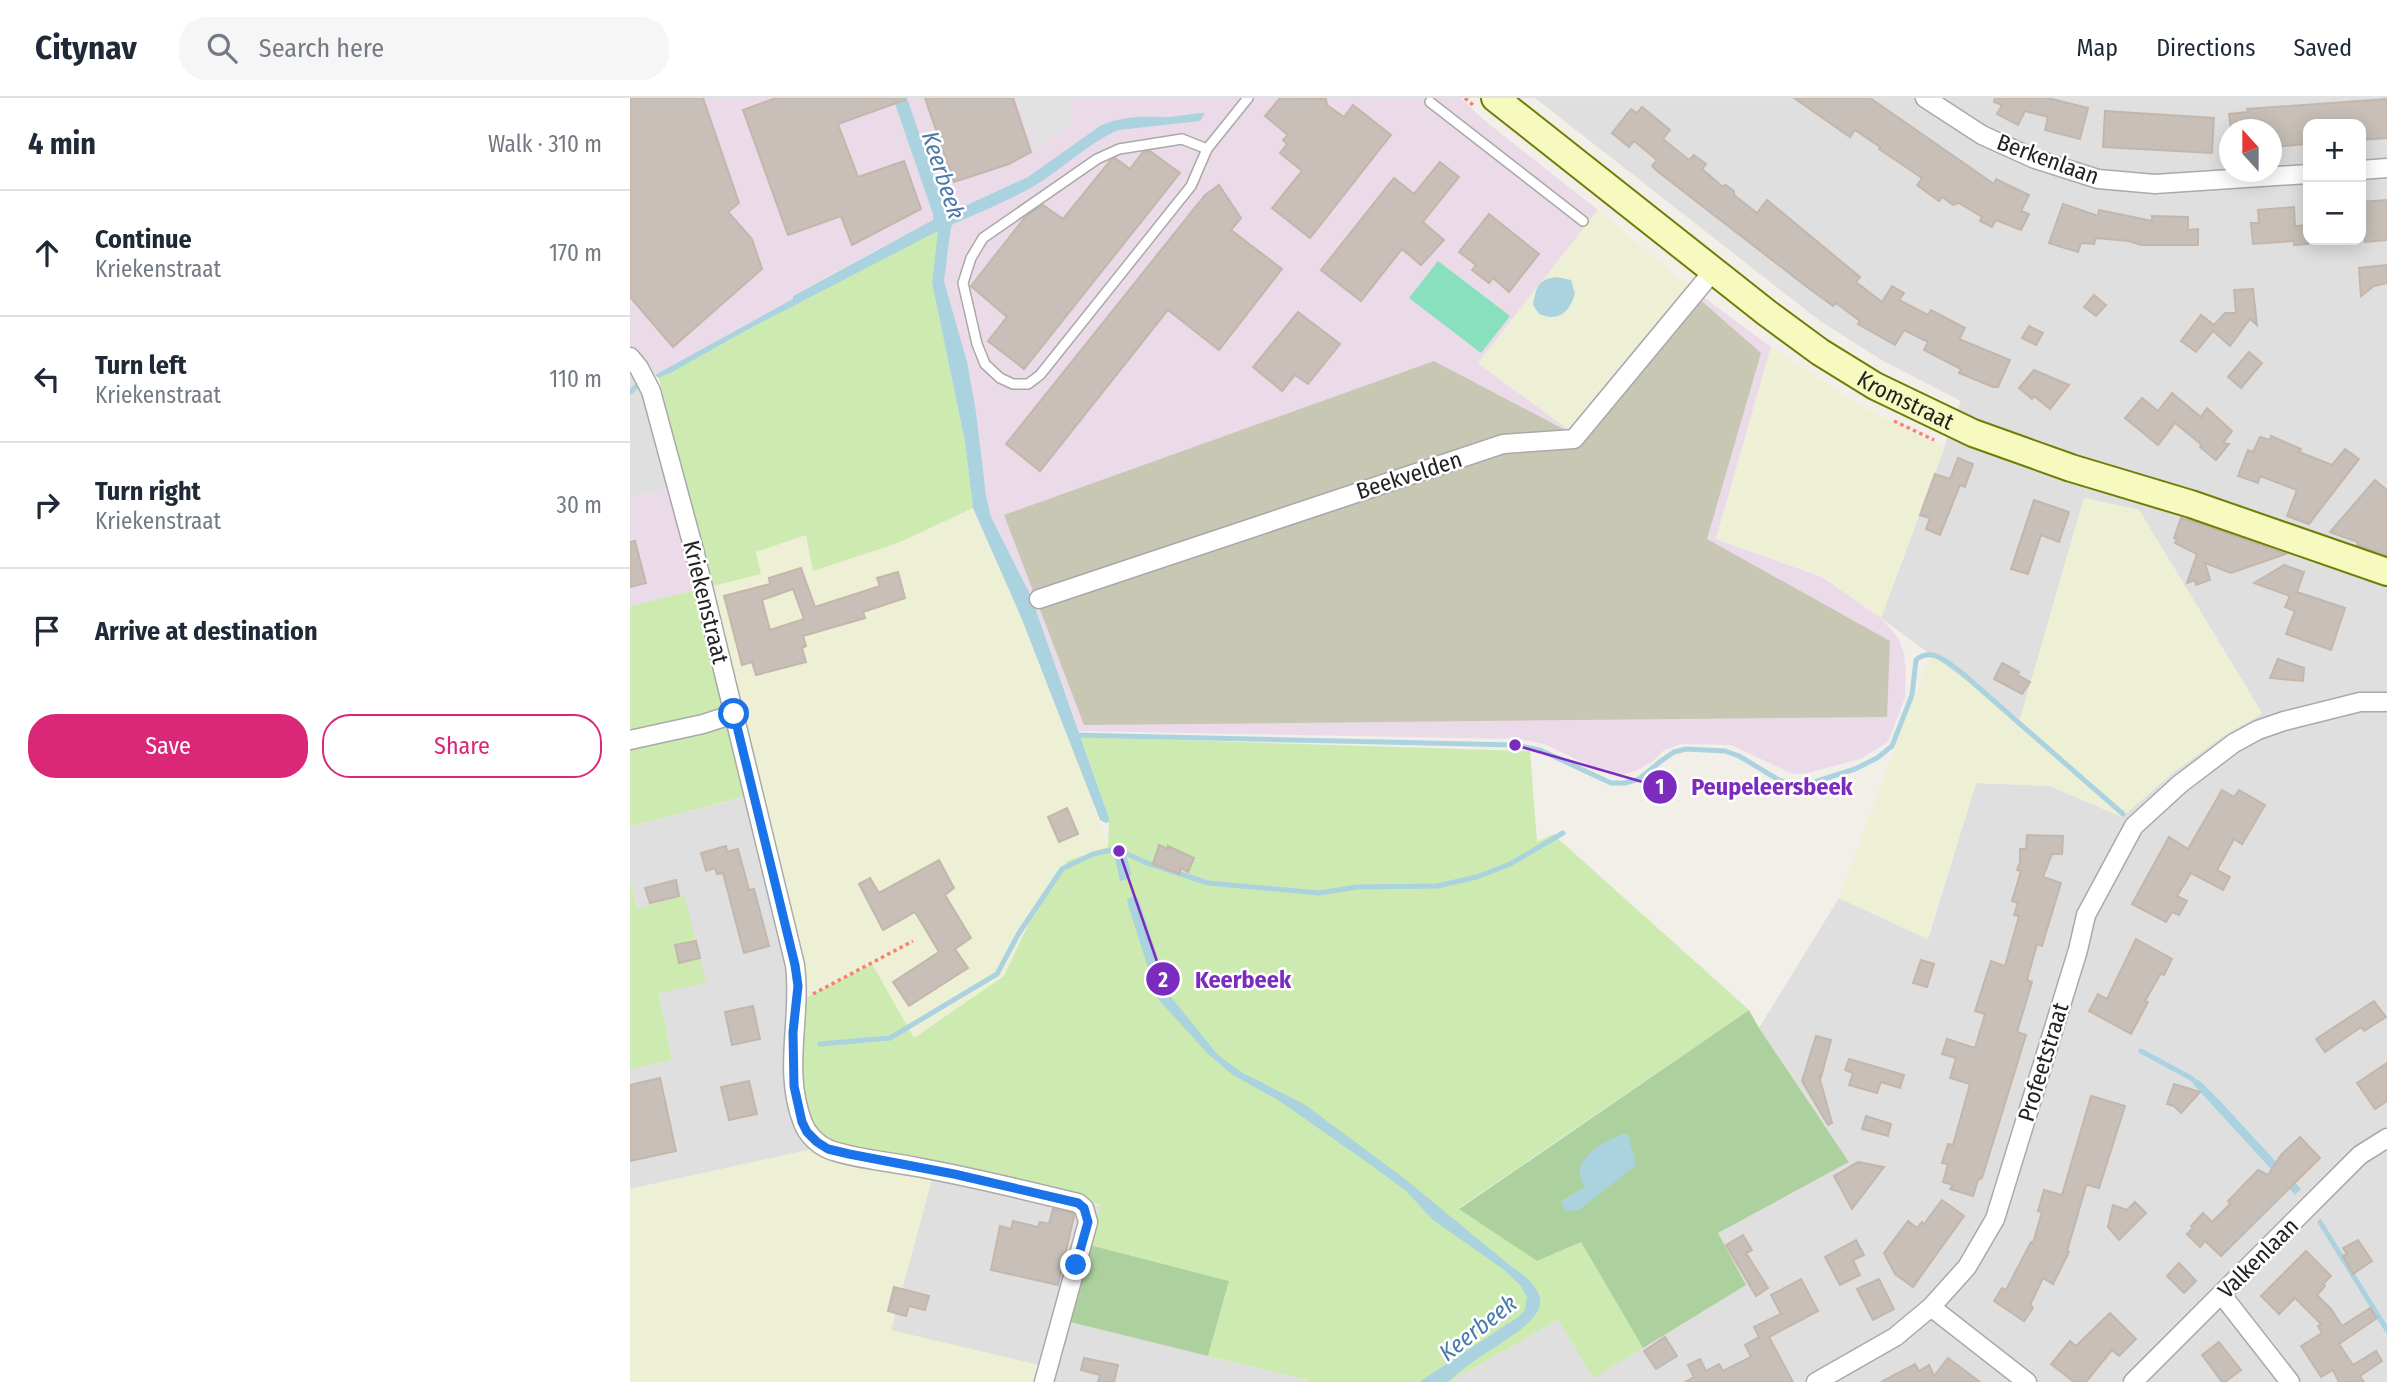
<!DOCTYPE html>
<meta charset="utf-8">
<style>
:root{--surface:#fff;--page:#f6f6f7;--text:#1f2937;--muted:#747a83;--line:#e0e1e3;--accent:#db2777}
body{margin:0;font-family:"Fira Sans Condensed",sans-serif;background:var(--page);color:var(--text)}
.controls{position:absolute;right:21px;top:21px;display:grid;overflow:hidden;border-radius:14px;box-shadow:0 4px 18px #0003}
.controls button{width:63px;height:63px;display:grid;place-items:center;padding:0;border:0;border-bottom:2px solid var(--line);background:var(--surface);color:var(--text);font:35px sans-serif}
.compass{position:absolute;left:1589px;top:21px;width:63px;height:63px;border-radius:50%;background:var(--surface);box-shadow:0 4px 18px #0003;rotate:339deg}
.stop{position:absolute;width:21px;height:21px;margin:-16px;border:5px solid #1a73e8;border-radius:50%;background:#fff}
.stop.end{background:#1a73e8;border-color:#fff;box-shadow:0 2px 7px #0008}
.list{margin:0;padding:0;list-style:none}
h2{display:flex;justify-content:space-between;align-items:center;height:91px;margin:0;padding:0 28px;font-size:30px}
h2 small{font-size:23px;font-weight:400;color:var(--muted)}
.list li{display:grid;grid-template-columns:46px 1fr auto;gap:21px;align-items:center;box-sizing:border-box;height:126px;padding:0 28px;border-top:2px solid var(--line)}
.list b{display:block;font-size:26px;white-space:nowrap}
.list p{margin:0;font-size:23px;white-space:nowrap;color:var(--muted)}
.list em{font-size:23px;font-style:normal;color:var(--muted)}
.actions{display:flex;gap:14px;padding:21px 28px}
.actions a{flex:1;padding:16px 0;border:2px solid var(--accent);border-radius:28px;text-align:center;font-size:24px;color:var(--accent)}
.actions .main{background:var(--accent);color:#fff}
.icon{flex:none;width:38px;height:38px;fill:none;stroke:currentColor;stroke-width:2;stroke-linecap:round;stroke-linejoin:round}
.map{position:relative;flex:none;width:1757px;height:1284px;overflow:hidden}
header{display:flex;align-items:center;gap:42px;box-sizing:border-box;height:98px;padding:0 35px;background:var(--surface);border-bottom:2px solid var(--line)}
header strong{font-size:33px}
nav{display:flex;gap:38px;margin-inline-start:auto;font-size:24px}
.search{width:490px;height:63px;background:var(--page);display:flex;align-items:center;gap:18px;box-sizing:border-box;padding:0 24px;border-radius:28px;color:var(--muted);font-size:26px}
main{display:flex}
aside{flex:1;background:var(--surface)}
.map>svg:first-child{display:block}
</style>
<header>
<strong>Citynav</strong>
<div class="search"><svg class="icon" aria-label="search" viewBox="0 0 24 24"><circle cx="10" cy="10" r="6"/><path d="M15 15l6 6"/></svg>Search here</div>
<nav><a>Map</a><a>Directions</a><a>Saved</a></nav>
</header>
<main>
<aside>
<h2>4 min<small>Walk · 310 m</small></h2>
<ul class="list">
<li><svg class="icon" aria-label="ahead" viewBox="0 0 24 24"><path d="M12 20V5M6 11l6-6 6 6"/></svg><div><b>Continue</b><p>Kriekenstraat</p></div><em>170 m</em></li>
<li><svg class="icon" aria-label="left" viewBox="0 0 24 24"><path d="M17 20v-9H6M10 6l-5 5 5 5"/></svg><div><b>Turn left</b><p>Kriekenstraat</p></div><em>110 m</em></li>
<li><svg class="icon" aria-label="right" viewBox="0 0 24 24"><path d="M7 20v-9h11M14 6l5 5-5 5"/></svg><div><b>Turn right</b><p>Kriekenstraat</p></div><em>30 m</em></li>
<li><svg class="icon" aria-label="arrive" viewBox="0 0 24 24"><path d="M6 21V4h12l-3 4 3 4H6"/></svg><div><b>Arrive at destination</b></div></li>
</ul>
<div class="actions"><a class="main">Save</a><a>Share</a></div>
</aside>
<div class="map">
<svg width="1757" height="1284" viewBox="0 0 1757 1284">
<rect width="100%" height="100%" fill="#f2efe9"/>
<!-- residential -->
<g fill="#e0dfdf" fill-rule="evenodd">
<path d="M905,0H1757V1284H819L928,1222L963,1280L1087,1135L1219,1064L1129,930L1209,800L1298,841L1346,685L1420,688L1492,719L1545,673L1593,638L1632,615L1509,412L1454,400L1390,622L1251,520L1331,303L1253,263L1190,223ZM1678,26H1731V142H1678ZM1600,32H1642V74H1600Z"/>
<path d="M0,266L6,272L43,388L0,401Z"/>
<path d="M130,695L171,865L183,1051L0,1091V971L42,962L29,894L75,885L7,811L0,781V728Z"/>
<path d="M305,1066L470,1108L440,1224L677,1282V1284H409L261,1232Z"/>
</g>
<!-- industrial -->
<g fill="#ebdbe8">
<path d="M0,0H831L854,22L968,112L848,265L938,331L1057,187L1141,249L1086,441L1192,479L1251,520L1269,541L1274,556L1276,573L1275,600L1258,644L1230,661L1178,675L1163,676L1101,647L1051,646L1034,652L1022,664L1003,674L988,677L974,674L914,646L889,641L449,633L401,498L361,419L356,399L308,179L318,158L321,130L256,147L164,197V201L25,277L0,251Z"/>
<path d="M43,388L73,490L0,508V401Z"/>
</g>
<!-- construction -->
<path fill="#c7c7b4" d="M1059,192L1131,255L1077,441L1260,543L1257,619L454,627L374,417L804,263L939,334Z"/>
<!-- farmland -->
<g fill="#eef0d5">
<path d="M968,112L1057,187L938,331L848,265Z"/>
<path d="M1141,249L1230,308L1315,349L1251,520L1192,478L1086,441Z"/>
<path d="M1454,400L1509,412L1632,616L1593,638L1545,673L1492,719L1420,688L1346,685L1297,841L1209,800L1300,557L1390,621Z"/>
<path d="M343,410L391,519L456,685L478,749L437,763L399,825L374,878L284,941L174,901L79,489L131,475L126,454L176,437L184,472L268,445Z"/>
<path d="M183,1051L303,1078L261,1232L413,1268L409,1284H0V1091Z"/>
</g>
<!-- grass -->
<g fill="#cdebb0">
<path d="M309,132L302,185L335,344L343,410L268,445L183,473L176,437L126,454L131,476L79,489L29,280L117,232Z"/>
<path d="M65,492L117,698L0,728V508Z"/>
<path d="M451,639L900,653L907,744L923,736L1119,912L829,1110L907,1163L951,1144L1013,1250L963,1280L928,1222L819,1284H677V1282L578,1258L599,1183L460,1147L470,1107L305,1066L205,1045L190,1039L183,1031L169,987L174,901L242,866L284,940L374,878L399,825L437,763L478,749L479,720Z"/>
<path d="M0,781L7,811L54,797L76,885L29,895L42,962L0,971Z"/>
</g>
<!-- forest -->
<g fill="#add19e">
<path d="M1119,912L1129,930L1219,1064L1088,1135L1116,1187L1013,1250L951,1144L907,1163L829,1111Z"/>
<path d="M460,1147L599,1183L578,1258L440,1224Z"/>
</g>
<!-- pitch -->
<path fill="#88e0be" d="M808,163L880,218L851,255L779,200Z"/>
<!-- parking -->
<path fill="#e2e2e2" d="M388,0H441L442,27L405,52Z"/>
<!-- water -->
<g fill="#aad3df">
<path d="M263,0H277L314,108L316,113L322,114L398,79L470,28C489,19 509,18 530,19C545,20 560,15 575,15L570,23L489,32C466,40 434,69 412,83C384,101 353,113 323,126L321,130L314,183L337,264L346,314L356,398L361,419L401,498L479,720V724L476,725L470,722L391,519L343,410L335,344L302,185L308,133L117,232L42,274L29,280L25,277L163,201V198L303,122V116Z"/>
<path d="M927,179L941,182L945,196C939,215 928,224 909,216L903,207C906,189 908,181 927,179Z"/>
<path d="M491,748L495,751L501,776L498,781L490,783L483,751Z"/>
<path d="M505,798L508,800L541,899L588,957L611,974L674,1006L775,1081L882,1169C934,1203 905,1223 867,1248C849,1259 833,1270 818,1284H789L888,1219L895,1212L897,1199L891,1188L873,1171L803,1122L775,1092L738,1065L648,1002L603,977L579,957L528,901L498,807L497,801Z"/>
<path d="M1569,982L1591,1004L1671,1091L1665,1097L1563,986Z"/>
<path d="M993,1036L998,1037L1006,1067L949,1112L935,1113L931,1103L955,1089C938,1062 971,1045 993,1036Z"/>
</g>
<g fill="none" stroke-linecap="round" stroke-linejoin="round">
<!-- stream -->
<g stroke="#aad3df" stroke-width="5">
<path d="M0,294L8,287"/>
<path d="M444,637L885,647L910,652L981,685H995L1009,681L1031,663L1044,654L1056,651L1095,653L1109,658L1149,682L1164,687L1178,686L1225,671L1247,660L1262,648L1282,597L1286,562C1302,548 1318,565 1332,575L1493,716"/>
<path d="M190,946L260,940L367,876L389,835L432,771L463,756L486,751L517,765L578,785L689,795L727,789L807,788L847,779L880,766L933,735"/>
<path d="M1511,953L1561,980L1570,988"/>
<path d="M1690,1124L1757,1232"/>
</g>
</g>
<!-- building -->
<g fill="#c7bfb8" stroke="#c4b6ab" stroke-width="2" fill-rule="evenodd">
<path d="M0,0H73L109,105L98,114L122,141L132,171L43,249L0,199Z"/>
<path d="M146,0H274L275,2L208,26L228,79L274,63L291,111L222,147L211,118L158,137L113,12Z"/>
<path d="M295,0H383L401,54L379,66L324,84Z"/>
<path d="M650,0L696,1L697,7L714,19L723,7L761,37L680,140L642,110L672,73L650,55L657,46L653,42L658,37L635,18Z"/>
<path d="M1164,0H1240L1364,86L1366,81L1399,97L1391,113L1399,116L1391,132L1366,122L1362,129L1350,123L1352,119L1329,105L1323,107L1312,99L1309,103L1287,87L1292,80L1249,51L1250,49L1225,32L1220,39Z"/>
<path d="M1365,0H1418L1458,10L1450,41L1415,32L1418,19L1395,13L1388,27L1367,16L1372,7L1364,4Z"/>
<path d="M1757,1V40L1731,42V26H1678V46L1642,49V32H1601L1599,16L1618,14L1617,11Z"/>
<path d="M1012,9L1040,32L1033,41L1059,62L1064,57L1076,66L1072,71L1092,88L1096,87L1104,93V97L1127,115L1137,102L1230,179L1226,184L1252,204L1262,188L1274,195L1269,202L1298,217L1301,212L1335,230L1329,241L1380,262L1368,289H1363L1329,275L1331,271L1294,252L1298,244L1274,232L1265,247L1228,226L1230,223L1206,205L1203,208L1177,189L1027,73L1022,68L1027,62L1004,43L999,49L982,35L1001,11L1007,15Z"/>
<path d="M1475,13L1584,20L1582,55L1473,49Z"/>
<path d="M520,53L550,75L394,271L358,243L377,219L341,188L396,118L413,107L433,121L480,63L485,60L500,71L513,54Z"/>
<path d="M810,64L829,79L793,124L814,142L791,167L772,151L731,203L691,172L764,80L784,96Z"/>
<path d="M589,87L611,120L601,132L652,171L589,252L538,212L410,373L376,346L575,97Z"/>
<path d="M1757,102V142L1735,144L1731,104Z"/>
<path d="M1433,106L1468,118L1469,112L1522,123V118L1558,119V132L1568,131V147H1511L1499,143L1466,140L1464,146L1451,145L1448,154L1419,145Z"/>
<path d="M1664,109L1665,128L1678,127V146L1664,147V143L1623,146L1621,125H1629L1628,112Z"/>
<path d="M859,116L909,156L879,194L863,180L859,185L842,172L846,167L829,154Z"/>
<path d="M1757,167V185L1744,188L1731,198L1729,170Z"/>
<path d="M1623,191L1627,227L1620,221L1600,248L1583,233L1566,254L1551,243L1571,217L1584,227L1595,215H1606L1604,192Z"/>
<path d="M1464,197L1476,207L1466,218L1454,209Z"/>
<path d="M668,214L710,246L678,286L665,277L652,293L623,269Z"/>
<path d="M1399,228L1413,235L1406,247L1392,240Z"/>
<path d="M1619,254L1632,265L1611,290L1598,279Z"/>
<path d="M1404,272L1439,287L1420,311L1404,298L1402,301L1389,290Z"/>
<path d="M1542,295L1571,319L1577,310L1602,333L1593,345L1599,346L1586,362L1570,349L1572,347L1545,325L1528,347L1495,320L1512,300L1528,313Z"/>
<path d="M1641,338L1671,351L1669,354L1702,367L1715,351L1729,361L1679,426L1657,418L1667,392L1630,378L1628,385L1608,378L1618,352L1623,354L1630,339L1640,342Z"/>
<path d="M1328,360L1343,366L1335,389L1330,387L1310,437L1296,431L1300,420L1290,417L1305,376L1320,381Z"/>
<path d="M1745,382L1757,392V457L1727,447L1728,444L1700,434Z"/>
<path d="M1404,402L1439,414L1429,444L1411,437L1398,476L1381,471Z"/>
<path d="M1551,420L1574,427L1656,456L1601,475L1575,465L1580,482L1566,487L1565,482L1557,485L1567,456L1545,445L1547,441L1544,440Z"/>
<path d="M5,443L16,485L0,489V444Z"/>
<path d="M1654,467L1674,474L1667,494L1715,510L1701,552L1656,536L1665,513L1655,509L1660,498L1624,485Z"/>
<path d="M171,470L185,509L250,488L247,480L268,474L275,500L233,514L235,520L173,538L176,548L172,550L176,564L126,577L122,564L112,567L94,498L140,486L139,480ZM163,491L174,521L140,532L132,502Z"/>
<path d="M1648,561L1674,570L1673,583L1640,580Z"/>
<path d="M1372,565L1389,574L1388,577L1400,584L1392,596L1364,581Z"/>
<path d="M1592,692L1604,699L1609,692L1635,707L1612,746L1604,741L1587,772L1600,779L1593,792L1561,775L1547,798L1557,803L1549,817L1542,814L1536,824L1502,806L1539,739L1558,751Z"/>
<path d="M437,710L448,736L429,744L418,719Z"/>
<path d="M1397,737L1433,738L1432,756H1422L1413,779L1431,785L1412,848L1407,846L1397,882L1402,884L1387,934L1396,937L1352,1080L1348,1082L1343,1098L1320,1091L1323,1087L1313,1084L1318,1066L1312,1065L1318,1046L1323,1047L1340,986L1320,980L1326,960L1312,956L1317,941L1345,950L1355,916L1345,913L1361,863L1375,868L1389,818L1384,817L1388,805L1382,803L1391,773L1387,772L1390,764V751H1396Z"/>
<path d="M529,747L538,751V748L564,760L558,774L551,770L549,776L523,766Z"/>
<path d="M96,748L97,754L108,751L119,792L124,791L139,848L114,855L93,775L87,776L85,770L76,773L71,755Z"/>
<path d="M309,762L324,790L315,797L341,840L325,851L338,870L279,908L263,884L309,854L285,814L253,832L229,786L240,780L249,795Z"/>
<path d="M46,782L49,798L20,805L15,790Z"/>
<path d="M1506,841L1542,861L1534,877L1531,875L1515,903L1518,904L1501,936L1459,913L1468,896L1477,901Z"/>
<path d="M66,843L70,860L49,865L45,847Z"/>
<path d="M1291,862L1304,866L1297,889L1283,885Z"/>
<path d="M1744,903L1756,919L1734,933L1731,929L1695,954L1686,941Z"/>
<path d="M123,908L130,941L102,947L95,914Z"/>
<path d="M1186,938L1201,942L1191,979L1189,978L1202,1025L1198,1027L1172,983Z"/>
<path d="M1219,961L1274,977L1270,990L1251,984L1247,995L1219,987L1223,975L1215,972Z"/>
<path d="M1757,965V1003L1745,1011L1727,985Z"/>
<path d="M30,980L46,1053L0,1063V987Z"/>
<path d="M119,983L127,1016L99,1022L91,989Z"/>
<path d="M1544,986L1570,994L1551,1015L1544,1008L1537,1006Z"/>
<path d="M1461,998L1495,1008L1469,1090L1458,1087L1456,1088L1437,1153L1439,1154L1423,1186L1413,1180L1400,1207L1403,1210L1394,1223L1364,1203L1372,1190L1376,1192L1401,1144L1403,1145L1412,1114L1408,1113L1414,1092L1432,1097Z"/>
<path d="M1236,1018L1261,1026L1258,1038L1232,1031Z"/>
<path d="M1670,1039L1690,1060L1591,1158L1575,1143L1570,1149L1557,1136L1563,1130L1561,1128L1573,1115L1582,1124L1600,1106L1598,1103L1628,1072L1638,1077L1651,1057Z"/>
<path d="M1228,1064L1254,1069L1222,1111L1204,1078Z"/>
<path d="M1312,1102L1334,1118L1283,1189L1265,1176L1254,1155L1278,1123L1287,1130L1292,1124L1294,1126Z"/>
<path d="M1505,1104L1516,1115L1489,1142L1478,1129L1483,1107L1497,1112Z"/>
<path d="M423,1111L443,1115L444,1118L428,1187L361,1172L370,1128L381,1131L383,1123L408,1129L410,1124L419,1126Z"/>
<path d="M1113,1137L1122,1152L1116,1155L1138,1190L1126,1198L1096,1147Z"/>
<path d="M1226,1142L1234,1157L1223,1162L1230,1177L1210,1187L1195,1159Z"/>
<path d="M1728,1142L1742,1163L1723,1176L1713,1158L1717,1156L1713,1150Z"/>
<path d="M1676,1153L1701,1178L1693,1186L1695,1188L1687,1197L1701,1211L1712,1228L1740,1210L1747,1220L1709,1246L1723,1267L1746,1253L1752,1263L1730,1278L1734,1284H1709L1703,1272L1691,1279L1671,1248L1692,1235L1688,1228L1691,1226L1665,1200L1649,1216L1631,1198Z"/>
<path d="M1549,1165L1566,1183L1554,1195L1537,1178Z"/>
<path d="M1171,1181L1188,1213L1139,1239L1163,1284H1055L1064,1279L1058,1267L1070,1261L1076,1273L1089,1266L1093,1273L1121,1259L1115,1247L1129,1239L1124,1229L1151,1216L1141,1197Z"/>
<path d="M1249,1181L1264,1211L1243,1222L1227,1191Z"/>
<path d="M264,1189L299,1198L295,1212L279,1208L276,1218L258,1213Z"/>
<path d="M1480,1215L1506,1241L1489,1258L1482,1252L1456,1284H1444L1421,1266L1440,1243L1446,1248Z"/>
<path d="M1035,1239L1047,1258L1026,1271L1014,1253Z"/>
<path d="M1589,1244L1611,1272L1595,1284H1592L1572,1257Z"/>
<path d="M454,1260L488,1267L484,1284H468L470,1277L451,1272Z"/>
<path d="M1318,1260L1350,1284H1251L1285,1266L1289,1273L1299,1267L1304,1278Z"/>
</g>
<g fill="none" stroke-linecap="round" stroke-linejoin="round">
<!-- service casing -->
<g stroke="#a9a9a9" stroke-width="12">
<g id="service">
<path d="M800,4L953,123"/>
<path d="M577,51L552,41L489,51L467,61L353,140L341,160L333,185L347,246L355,266L370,280L383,286H398L410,277L561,88L577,51L618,0"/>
</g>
</g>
<!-- minor casing -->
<g stroke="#a9a9a9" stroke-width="21">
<g id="minor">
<path d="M1295,0L1352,37L1405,61L1468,81L1525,86L1678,76"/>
<path d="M1731,72L1757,70"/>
<path d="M0,259L9,270L21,293L64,452L165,867C172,920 152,972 173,1025C177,1036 187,1046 198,1051C219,1060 263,1064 287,1069C341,1079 395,1092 448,1105L454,1110L458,1124L414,1284"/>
<path d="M409,501L873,346L944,341L1084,172"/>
<path d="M0,642L73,626L104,616"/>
<path d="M1592,1197L1660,1284"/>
<path d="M1301,1209L1397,1284"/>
<path d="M1186,1284L1265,1239L1301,1209L1337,1169L1365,1121L1448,852L1456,817L1504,728L1550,686L1604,645L1628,632L1654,623L1730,604H1757"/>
<path d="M1503,1284L1730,1057L1757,1040"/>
</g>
</g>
<!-- secondary casing -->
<g stroke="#707d05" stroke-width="30">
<g id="secondary">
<path id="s1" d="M865,0L1137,215L1190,254L1245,288L1343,335L1441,370L1561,406L1757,474"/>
</g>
</g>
<!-- path -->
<g stroke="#fa8072" stroke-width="3.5" stroke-dasharray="3.5 3.5" stroke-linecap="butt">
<path d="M835,0L844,8"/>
<path d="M1264,323L1304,342"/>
<path d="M183,896L283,843"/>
</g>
<!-- service -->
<use href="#service" stroke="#fff" stroke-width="9"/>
<!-- minor -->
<use href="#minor" stroke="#fff" stroke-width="18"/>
<!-- secondary -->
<use href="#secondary" stroke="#f7fabf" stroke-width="26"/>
</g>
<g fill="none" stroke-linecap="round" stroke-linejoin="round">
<!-- route -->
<path stroke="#1a73e8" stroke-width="9" d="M104,616L165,867L168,888L163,934L164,988L172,1024L177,1034L187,1044L198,1051L219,1056L324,1076L448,1105L454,1110L458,1124L446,1167"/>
</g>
<g text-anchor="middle" stroke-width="5" stroke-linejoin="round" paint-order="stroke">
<!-- street labels -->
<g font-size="23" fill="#222" stroke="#fff">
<text transform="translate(1418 61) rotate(20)" y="8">Berkenlaan</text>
<text dy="8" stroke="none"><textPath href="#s1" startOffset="511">Kromstraat</textPath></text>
<text transform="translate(779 377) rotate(-18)" y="8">Beekvelden</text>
<text transform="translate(76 504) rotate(76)" y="8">Kriekenstraat</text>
<text transform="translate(1413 964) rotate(-73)" y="8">Profeetstraat</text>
<text transform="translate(1628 1160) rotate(-45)" y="8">Valkenlaan</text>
</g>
<!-- water labels -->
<g font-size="24" font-style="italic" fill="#4a7aab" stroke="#fff">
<text transform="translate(313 77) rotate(72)" y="8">Keerbeek</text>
<text transform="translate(848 1230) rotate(-38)" y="8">Keerbeek</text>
</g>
</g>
<!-- callouts -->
<path fill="none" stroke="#7b2cbf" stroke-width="2.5" d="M885 647L1030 689M489 753L533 881"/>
<g fill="#7b2cbf" stroke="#fff" stroke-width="2.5">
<circle cx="885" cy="647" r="7"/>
<circle cx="489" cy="753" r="7"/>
<circle cx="1030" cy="689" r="18"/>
<circle cx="533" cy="881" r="18"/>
</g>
<g font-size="21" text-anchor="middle" font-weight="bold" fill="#fff">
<text x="1030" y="696">1</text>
<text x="533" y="889">2</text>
</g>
<g font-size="24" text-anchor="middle" font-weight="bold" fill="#7b2cbf" stroke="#fff" stroke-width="5" stroke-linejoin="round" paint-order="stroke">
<text x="1142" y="697">Peupeleersbeek</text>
<text x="613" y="890">Keerbeek</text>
</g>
</svg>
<div class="controls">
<button>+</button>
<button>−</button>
</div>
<svg class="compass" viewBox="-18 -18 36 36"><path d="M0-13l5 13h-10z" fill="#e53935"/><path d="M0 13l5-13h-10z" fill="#747a83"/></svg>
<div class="stop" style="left:104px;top:616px"></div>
<div class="stop end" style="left:446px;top:1167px"></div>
</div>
</main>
